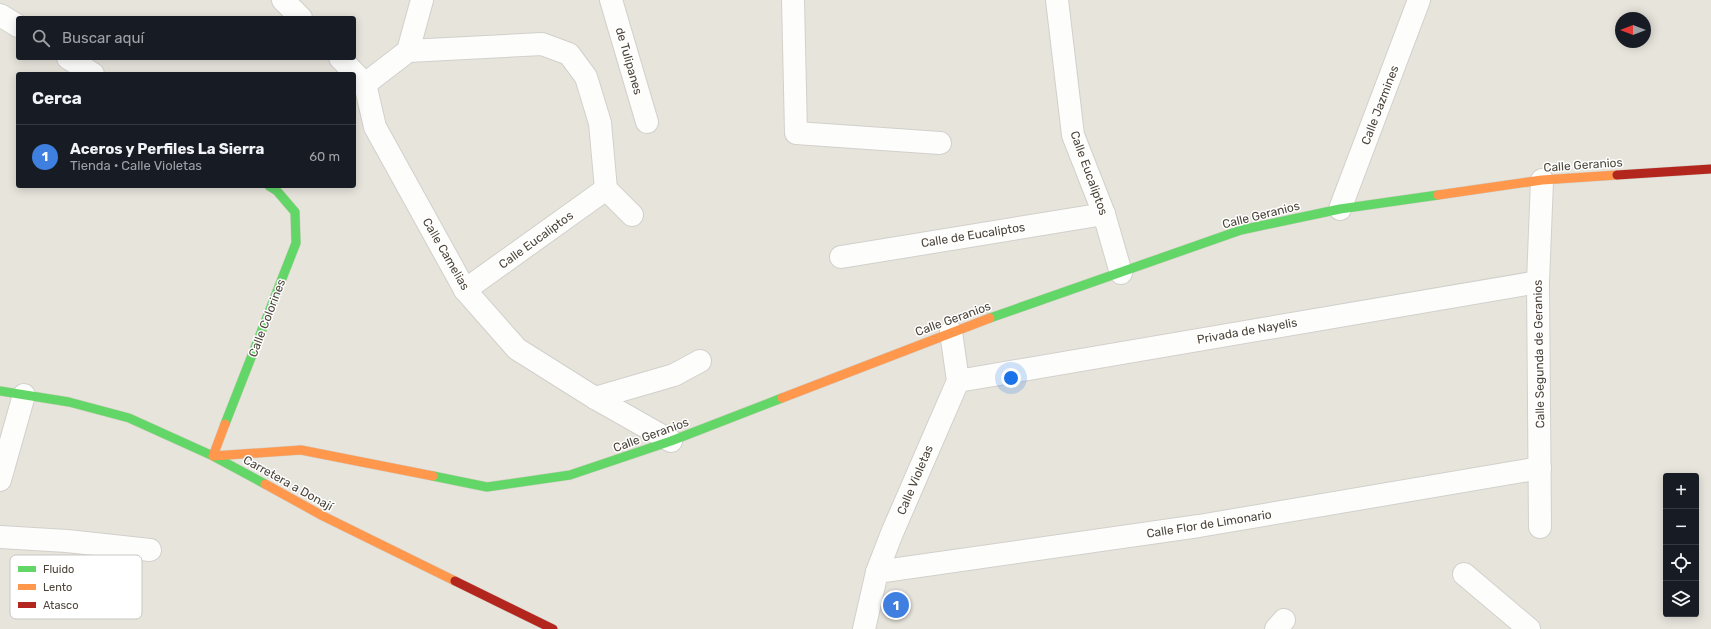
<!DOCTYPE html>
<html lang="es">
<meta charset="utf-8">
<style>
:root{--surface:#171b24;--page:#242831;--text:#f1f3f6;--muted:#9ea1a6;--line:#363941;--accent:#868178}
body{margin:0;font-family:Rubik,sans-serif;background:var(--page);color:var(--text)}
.controls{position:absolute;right:12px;bottom:12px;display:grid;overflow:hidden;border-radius:4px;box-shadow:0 2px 10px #0003}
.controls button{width:36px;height:36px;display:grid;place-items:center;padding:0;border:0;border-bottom:1px solid var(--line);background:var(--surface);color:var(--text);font:20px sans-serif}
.compass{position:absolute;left:1615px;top:12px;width:36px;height:36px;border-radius:50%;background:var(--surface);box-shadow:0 2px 10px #0003;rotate:270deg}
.you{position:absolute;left:1011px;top:378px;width:14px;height:14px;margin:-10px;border:3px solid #fff;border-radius:50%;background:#1a73e8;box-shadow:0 0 0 6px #1a73e833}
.badge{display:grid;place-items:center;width:26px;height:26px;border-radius:50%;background:var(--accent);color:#fff;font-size:13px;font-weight:700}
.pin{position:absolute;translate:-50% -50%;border:2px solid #fff;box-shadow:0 1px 4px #0006}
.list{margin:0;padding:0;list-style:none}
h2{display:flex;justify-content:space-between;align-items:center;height:52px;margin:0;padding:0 16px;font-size:17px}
h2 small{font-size:13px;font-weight:400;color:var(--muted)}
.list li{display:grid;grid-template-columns:26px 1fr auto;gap:12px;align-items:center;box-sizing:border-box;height:64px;padding:0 16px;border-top:1px solid var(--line)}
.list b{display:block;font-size:15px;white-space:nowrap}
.list p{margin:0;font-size:13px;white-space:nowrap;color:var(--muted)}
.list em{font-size:13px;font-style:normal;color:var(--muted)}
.icon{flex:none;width:22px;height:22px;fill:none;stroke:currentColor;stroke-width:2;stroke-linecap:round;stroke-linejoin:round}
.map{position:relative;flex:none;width:1711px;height:629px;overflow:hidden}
.search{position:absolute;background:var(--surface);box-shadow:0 2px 10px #0003;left:16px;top:16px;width:340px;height:44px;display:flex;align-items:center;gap:10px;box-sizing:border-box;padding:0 14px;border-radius:4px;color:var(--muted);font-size:15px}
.panel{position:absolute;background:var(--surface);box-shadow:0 2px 10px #0003;left:16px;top:72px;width:340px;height:116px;border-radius:4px}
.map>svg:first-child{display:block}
</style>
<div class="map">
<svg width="1711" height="629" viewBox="0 0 1711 629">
<rect width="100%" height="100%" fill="#f4f2ee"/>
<!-- residential -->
<path fill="#e7e4dc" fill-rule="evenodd" d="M0,0H1711V629H0ZM18,18H354V58H18ZM1621,18H1645V42H1621ZM18,74H354V186H18ZM1666,476H1696V614H1666Z"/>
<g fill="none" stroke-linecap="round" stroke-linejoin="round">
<!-- street casing -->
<g stroke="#d2d0cb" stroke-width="24">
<g id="street">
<path d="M283,0L301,18"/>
<path d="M611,0L647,122"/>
<path d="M793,0L796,133L940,143"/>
<path d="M1057,0L1073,135L1104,214L1121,273"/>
<path d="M0,15L18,26"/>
<path d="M408,51L422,0"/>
<path d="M68,58L93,74"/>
<path d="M340,58L365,84L375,127L465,290L517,349L595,398L671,441"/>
<path d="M365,84L408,51L542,44L569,54L586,77L600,123L606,189L632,215"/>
<path d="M1340,209L1419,0"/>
<path d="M841,257L1104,214"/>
<path d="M465,290L606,189"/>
<path d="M958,381L1538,282"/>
<path d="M595,398L674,375L700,361"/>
<path d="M0,480L24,395"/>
<path d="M1540,527L1538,282L1542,180"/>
<path d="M0,537L67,541L150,550"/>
<path d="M877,572L1199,526L1540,468"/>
<path d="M1464,574L1529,629"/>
<path d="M864,629L877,572L892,533L958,381L951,332"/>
<path d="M1276,629L1284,620"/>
</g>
</g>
<!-- fast casing -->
<g stroke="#d3cfc5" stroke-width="10">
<g id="fast">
<path d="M990,318L1241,230L1340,209L1438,195"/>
<path d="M0,391L69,402L129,418L213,456L265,484"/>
<path d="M225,424L296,243L295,212L277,191L269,186"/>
<path d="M433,476L487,487L570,475L671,441L782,398"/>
</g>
</g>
<!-- slow casing -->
<g stroke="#d3cfc5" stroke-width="10">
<g id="slow">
<path d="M1438,195L1542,180L1617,175"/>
<path d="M782,398L990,318"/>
<path d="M225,424L213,456L301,450L433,476"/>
<path d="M265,484L323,516L455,581"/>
</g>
</g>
<!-- jam casing -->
<g stroke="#d3cfc5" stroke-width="10">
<g id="jam">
<path d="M1617,175L1711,169"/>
<path d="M455,581L553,629"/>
</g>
</g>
<!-- street -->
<use href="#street" stroke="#fdfdfc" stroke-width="22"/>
<!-- fast -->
<use href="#fast" stroke="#63d668" stroke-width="9"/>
<!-- slow -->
<use href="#slow" stroke="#ff974d" stroke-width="9"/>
<!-- jam -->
<use href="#jam" stroke="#b3261e" stroke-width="9"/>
</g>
<g text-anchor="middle" stroke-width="3" stroke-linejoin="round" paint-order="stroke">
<!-- street labels -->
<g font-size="12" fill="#4b4439" stroke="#fff">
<text transform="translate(629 61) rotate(74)" y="4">de Tulipanes</text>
<text transform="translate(1380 105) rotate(-69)" y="4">Calle Jazmines</text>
<text transform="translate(1583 165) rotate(-4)" y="4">Calle Geranios</text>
<text transform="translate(1089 173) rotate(70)" y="4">Calle Eucaliptos</text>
<text transform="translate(1261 215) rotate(-14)" y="4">Calle Geranios</text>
<text transform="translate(973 235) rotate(-9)" y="4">Calle de Eucaliptos</text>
<text transform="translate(536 240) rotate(-36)" y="4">Calle Eucaliptos</text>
<text transform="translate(446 254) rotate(60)" y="4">Calle Camelias</text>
<text transform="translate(267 318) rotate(-69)" y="4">Calle Colorines</text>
<text transform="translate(953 319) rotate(-20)" y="4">Calle Geranios</text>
<text transform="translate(1247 331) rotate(-10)" y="4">Privada de Nayelis</text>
<text transform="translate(1539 354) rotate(-91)" y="4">Calle Segunda de Geranios</text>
<text transform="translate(651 435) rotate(-20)" y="4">Calle Geranios</text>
<text transform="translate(915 480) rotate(-67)" y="4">Calle Violetas</text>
<text transform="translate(288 483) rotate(29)" y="4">Carretera a Donají</text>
<text transform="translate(1209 524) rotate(-9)" y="4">Calle Flor de Limonario</text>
</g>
</g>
<!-- legend -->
<rect x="10" y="555" width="132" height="64" rx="6" fill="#fff" stroke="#c9c7c4" stroke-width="1"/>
<rect x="18" y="566" width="18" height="6" fill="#63d668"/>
<rect x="18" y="584" width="18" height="6" fill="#ff974d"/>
<rect x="18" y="602" width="18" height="6" fill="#b3261e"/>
<g font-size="11" fill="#4b4439">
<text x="43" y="573">Fluido</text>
<text x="43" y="591">Lento</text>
<text x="43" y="609">Atasco</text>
</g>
</svg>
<div class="controls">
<button>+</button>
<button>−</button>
<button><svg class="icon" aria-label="locate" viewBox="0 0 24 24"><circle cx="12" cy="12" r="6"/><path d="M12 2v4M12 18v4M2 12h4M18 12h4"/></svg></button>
<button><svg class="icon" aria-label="layers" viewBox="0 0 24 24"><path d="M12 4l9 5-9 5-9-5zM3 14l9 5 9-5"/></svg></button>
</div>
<svg class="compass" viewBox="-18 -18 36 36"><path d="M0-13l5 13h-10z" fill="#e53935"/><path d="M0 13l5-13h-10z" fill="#9ea1a6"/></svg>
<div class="you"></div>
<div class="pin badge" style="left:896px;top:605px;background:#3f7fe0">1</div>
<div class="search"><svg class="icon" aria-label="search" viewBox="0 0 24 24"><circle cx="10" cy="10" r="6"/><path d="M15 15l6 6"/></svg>Buscar aquí</div>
<section class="panel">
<h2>Cerca<small></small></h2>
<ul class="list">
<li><span class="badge" style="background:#3f7fe0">1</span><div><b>Aceros y Perfiles La Sierra</b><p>Tienda · Calle Violetas</p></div><em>60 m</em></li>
</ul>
</section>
</div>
